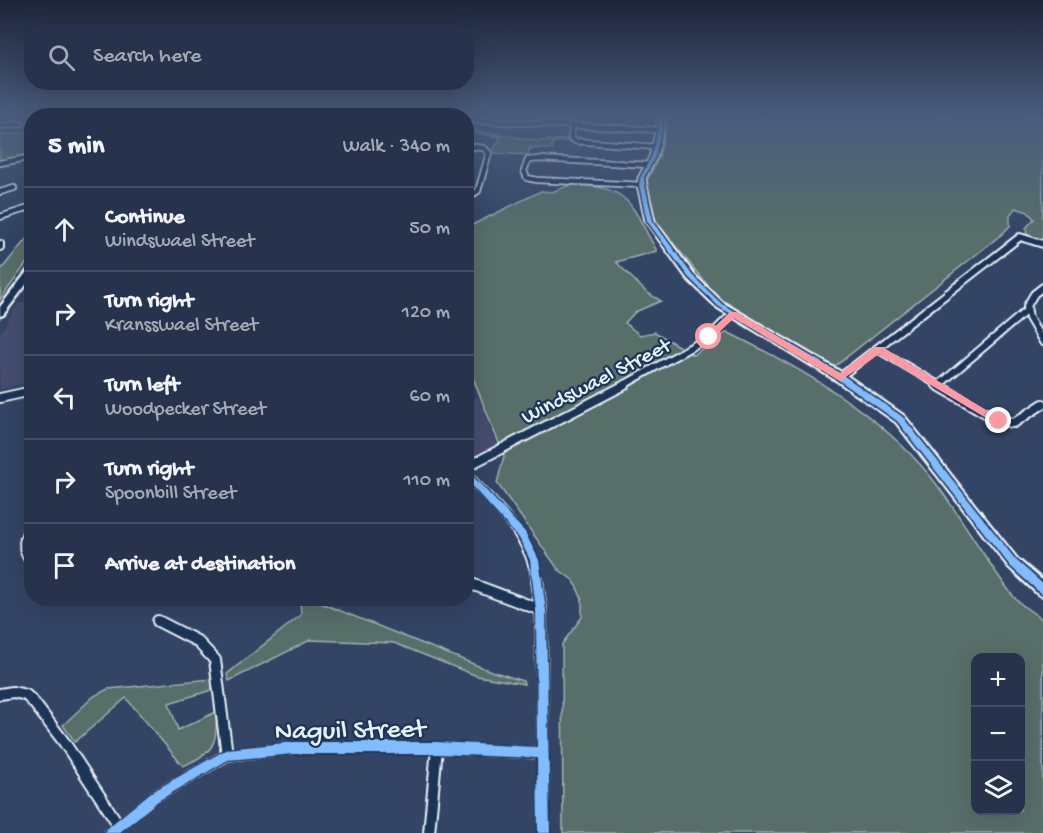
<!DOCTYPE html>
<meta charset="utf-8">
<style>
:root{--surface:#27334c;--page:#333f56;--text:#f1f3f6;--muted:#a4aab5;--line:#434e64}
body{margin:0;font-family:"Gochi Hand",sans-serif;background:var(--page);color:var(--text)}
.controls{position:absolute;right:18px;bottom:18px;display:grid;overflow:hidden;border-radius:12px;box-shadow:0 6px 24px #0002}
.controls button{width:54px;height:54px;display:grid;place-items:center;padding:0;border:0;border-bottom:2px solid var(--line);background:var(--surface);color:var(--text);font:30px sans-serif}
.stop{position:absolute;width:18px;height:18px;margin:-14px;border:4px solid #ff9aa2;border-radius:50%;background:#fff}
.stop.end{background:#ff9aa2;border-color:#fff;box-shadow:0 2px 6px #0008}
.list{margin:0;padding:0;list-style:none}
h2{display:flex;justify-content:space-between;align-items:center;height:78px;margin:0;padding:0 24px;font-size:26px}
h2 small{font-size:20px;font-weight:400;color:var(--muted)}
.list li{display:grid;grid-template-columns:39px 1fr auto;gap:18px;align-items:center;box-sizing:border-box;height:84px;padding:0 24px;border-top:2px solid var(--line)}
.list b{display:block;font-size:22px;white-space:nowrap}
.list p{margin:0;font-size:20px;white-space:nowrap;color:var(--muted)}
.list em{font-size:20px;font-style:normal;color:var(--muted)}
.icon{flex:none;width:33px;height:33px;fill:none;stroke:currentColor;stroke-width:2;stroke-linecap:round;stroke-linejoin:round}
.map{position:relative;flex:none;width:1043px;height:833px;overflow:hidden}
.search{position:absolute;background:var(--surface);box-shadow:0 6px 24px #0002;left:24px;top:24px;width:450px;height:66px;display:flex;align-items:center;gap:15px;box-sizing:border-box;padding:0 21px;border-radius:24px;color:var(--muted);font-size:22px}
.panel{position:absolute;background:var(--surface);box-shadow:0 6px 24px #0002;left:24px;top:108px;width:450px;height:498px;border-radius:24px}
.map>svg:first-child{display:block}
</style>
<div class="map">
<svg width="1043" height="833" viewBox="0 0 1043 833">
<rect width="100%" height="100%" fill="#344465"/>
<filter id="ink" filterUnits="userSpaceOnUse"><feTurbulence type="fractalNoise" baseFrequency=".0167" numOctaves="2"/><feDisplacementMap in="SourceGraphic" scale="12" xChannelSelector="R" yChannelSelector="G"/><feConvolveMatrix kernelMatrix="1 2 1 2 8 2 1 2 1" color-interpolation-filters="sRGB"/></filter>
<g filter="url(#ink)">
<!-- built -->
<g fill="#444e6f">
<path d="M31,302V382L0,389V334L18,303Z"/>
<path d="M479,397L498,449L466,467V401Z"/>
</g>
<!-- green -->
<g fill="#596e69" stroke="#a0b0b0" stroke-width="1.5" fill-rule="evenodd">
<path d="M668,117H1043V244L1027,237L1026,228L1034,219L1028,212L1015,208L1010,215V226L1002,234L834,367L718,298L656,222L647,181L659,157Z"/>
<path d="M466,129L538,141L567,139L569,141L553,142L552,149L530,148L528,155L492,153L501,137L467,132Z"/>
<path d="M31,132V155L0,162V135Z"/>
<path d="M570,185C631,185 630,204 657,251L616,262L646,292L661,301L635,312L625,323L640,335L655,332L693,355L727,332C802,369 877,411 931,477C961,515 984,559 1014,597C1021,606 1034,613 1043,620V833H563L562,644L582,617V599L574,581L558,569L497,483L504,456L467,363L466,247L470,246V226L541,191L552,192ZM976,658H1020V810H976Z"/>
<path d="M31,233V257L0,300V271Z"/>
<path d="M318,599V602L491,671L523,681L524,684L477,676L394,643L310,640L229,681L227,674L301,615L300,599Z"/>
<path d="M212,679V690L169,703L178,730L216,712C218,745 213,753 183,766L126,698L75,742L63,725L94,696L108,689Z"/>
</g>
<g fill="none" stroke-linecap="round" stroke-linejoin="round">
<!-- river -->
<path fill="#456d8d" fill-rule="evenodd" d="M32,141V146L0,149V145Z"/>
<!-- street-far3 casing -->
<g stroke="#e8f1f8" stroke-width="8">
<g id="street-far3">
<path d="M466,120L660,130"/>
<path d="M572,125L571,138L575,141L656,147"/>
<path d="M0,126L21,124"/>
<path d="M466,146L484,148L489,153L478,191L466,199"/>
<path d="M0,163L32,157"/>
<path d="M642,185L537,180L527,178L524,171L528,160L540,159L650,165"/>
<path d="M0,192L14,188"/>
<path d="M0,217L32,207"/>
</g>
</g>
<!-- street-far2 casing -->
<g stroke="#e8f1f8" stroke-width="10">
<g id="street-far2">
<path d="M0,244V247"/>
<path d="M1043,287L1034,294L1027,306L1029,318L1043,342"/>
<path d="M879,350L940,386"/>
<path d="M840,377L1020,237L1043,244"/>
<path d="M939,385L1026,311"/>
<path d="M622,386L709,337L733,313"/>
</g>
</g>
<!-- street-far1 casing -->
<g stroke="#e8f1f8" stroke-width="12">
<g id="street-far1">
<path d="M937,385L999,421L1014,423L1043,404"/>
<path d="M0,398L32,391"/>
<path d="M466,467L625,385"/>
<path d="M466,474C497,508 530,534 537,581"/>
<path d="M32,522C24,537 19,549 32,563"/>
</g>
</g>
<!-- street casing -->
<g stroke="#e8f1f8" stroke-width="14">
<g id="street">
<path d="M537,580L541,610L544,833"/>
<path d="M466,582L541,610"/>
<path d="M158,621L197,641L215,660L227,755"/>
<path d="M0,694L13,692L26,695L34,703L64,742L118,824"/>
<path d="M110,833L154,797L227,755L294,748H437L543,753"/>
<path d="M429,833L437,748"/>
</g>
</g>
<!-- secondary casing -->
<g stroke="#e8f1f8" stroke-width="5">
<g id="secondary">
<path d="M657,117H663L664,125L656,157L645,178L646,185L654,221L694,275L723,303L844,374L904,416L1017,559L1043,581V596L1038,594L1009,567L896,422L836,380L717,307L688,279L646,221L638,185L639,178L650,157L658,125Z"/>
<path d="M29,269H32V277L3,315L0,316V307Z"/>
</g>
</g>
<!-- street-far3 -->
<use href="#street-far3" stroke="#1d3557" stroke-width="4.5"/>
<!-- street-far2 -->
<use href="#street-far2" stroke="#1d3557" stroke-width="6"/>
<!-- street-far1 -->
<use href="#street-far1" stroke="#1d3557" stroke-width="8"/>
<!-- street -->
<use href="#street" stroke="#1d3557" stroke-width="10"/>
<!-- secondary -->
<use href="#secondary" fill="#1d3557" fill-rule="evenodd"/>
<!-- cycleway casing -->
<g stroke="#1d3557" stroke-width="3">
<g id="cycleway">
<path d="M658,117H662L663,125L655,157L644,178L645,185L653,221L693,276L722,304L843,375L903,417L1016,560L1043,584V595L1040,593L1010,566L897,421L837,379L718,306L689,278L647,221L639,185L640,178L651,157L659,125Z"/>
<path d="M466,471L469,472L525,532L539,560L546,610L550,833H538L537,758L437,754H294L228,760L158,801L119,833H104L106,829L150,793L227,749L294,742H437L537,747L536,610L530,560L519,538L466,480Z"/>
</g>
</g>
<!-- cycleway -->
<use href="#cycleway" fill="#80bcff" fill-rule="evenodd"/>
</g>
</g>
<!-- sky -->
<linearGradient id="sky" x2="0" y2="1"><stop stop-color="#1d2538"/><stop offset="0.5" stop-color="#4a5c7e"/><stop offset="1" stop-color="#4a5c7e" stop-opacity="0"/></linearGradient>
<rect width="1043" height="234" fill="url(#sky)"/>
<!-- route -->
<path fill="#ff9aa2" d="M730,312H736L840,373L875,347H882L1004,421L1003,424H996L879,354L840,381L734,318L712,339H706V335Z"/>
<g text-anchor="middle" stroke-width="4.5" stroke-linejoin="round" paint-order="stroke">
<!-- street labels -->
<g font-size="22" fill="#e8f1f8" stroke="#1d3557">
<text transform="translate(595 379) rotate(-27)" y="8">Windswael Street</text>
</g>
<!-- near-street labels -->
<g font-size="27" fill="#e8f1f8" stroke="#1d3557">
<text transform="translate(350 728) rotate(-1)" y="9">Naguil Street</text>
</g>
</g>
</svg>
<div class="controls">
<button>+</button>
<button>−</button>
<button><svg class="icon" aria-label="layers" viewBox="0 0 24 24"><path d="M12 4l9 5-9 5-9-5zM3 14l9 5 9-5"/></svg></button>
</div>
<div class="stop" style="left:709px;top:337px"></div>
<div class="stop end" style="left:999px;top:421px"></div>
<div class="search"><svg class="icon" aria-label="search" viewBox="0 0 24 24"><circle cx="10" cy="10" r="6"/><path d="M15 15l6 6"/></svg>Search here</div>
<section class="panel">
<h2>5 min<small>Walk · 340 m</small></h2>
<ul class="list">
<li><svg class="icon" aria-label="ahead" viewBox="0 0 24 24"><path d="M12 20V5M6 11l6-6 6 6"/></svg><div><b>Continue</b><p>Windswael Street</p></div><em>50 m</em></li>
<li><svg class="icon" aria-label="right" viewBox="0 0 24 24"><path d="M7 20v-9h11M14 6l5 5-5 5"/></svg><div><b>Turn right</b><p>Kransswael Street</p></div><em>120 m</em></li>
<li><svg class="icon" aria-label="left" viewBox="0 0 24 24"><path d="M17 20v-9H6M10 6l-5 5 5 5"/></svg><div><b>Turn left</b><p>Woodpecker Street</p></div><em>60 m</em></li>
<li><svg class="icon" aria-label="right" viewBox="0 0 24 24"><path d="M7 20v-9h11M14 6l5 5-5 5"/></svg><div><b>Turn right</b><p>Spoonbill Street</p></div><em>110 m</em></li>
<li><svg class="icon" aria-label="arrive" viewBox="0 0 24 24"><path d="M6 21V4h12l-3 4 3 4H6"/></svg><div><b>Arrive at destination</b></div></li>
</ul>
</section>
</div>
